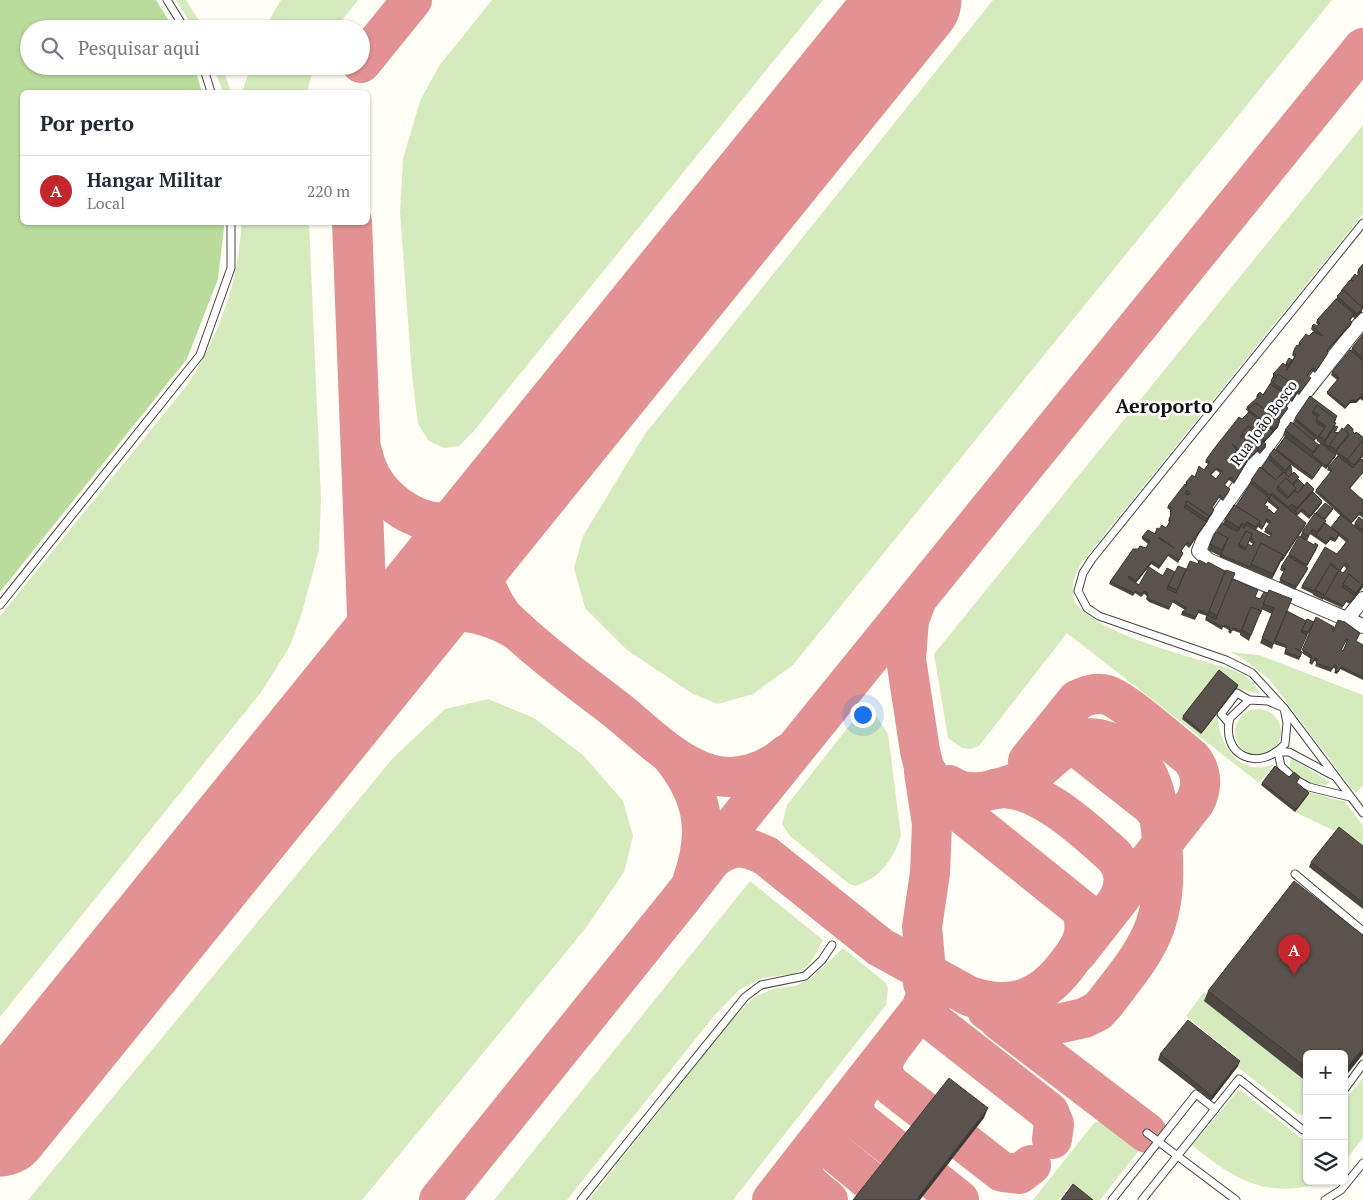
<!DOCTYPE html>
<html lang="pt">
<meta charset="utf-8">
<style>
:root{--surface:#fff;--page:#f2f2f3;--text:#1f2937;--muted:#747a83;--line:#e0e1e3;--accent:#c4262e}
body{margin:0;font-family:"PT Serif",serif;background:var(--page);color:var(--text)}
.controls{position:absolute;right:15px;bottom:15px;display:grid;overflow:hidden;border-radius:8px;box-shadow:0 1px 4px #0004}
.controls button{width:45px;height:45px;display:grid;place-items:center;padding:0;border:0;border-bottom:1px solid var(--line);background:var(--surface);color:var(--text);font:25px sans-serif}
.you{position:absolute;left:862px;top:714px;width:18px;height:18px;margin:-12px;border:4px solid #fff;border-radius:50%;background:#1a73e8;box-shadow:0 0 0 8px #1a73e833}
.badge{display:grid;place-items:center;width:32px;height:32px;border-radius:50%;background:var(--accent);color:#fff;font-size:16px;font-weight:700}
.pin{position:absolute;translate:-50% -41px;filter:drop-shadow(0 1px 2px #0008)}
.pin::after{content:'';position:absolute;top:26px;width:18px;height:15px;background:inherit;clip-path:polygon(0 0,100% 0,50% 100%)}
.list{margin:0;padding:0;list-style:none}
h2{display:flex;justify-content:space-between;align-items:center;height:65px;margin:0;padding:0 20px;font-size:21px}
h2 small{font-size:16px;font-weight:400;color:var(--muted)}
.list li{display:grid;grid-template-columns:32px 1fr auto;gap:15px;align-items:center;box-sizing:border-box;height:70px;padding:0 20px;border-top:1px solid var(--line)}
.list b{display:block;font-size:19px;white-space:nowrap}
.list p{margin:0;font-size:16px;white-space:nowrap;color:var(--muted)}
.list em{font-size:16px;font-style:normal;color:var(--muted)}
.icon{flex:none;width:28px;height:28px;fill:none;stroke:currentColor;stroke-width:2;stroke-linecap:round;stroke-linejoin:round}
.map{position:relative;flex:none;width:1363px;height:1200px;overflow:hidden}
.search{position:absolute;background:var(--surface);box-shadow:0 1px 4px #0004;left:20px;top:20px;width:350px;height:55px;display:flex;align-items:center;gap:12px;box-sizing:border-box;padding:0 18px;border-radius:28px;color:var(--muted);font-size:19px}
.panel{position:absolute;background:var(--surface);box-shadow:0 1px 4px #0004;left:20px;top:90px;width:350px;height:135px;border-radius:8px}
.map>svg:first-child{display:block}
</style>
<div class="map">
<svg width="1363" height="1200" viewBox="0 0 1363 1200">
<rect width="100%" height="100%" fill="#fffdf5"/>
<!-- green -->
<g fill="#d5ebbd">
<path d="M176,0H186L204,29H194Z"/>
<path d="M281,0H358L335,29H264Z"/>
<path d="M492,0H823L473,432L459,446L444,448L429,441L418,424L412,375L400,212L403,159L420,101L439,66Z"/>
<path d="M993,0H1332L793,665L753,694L718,704L693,694L627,650L585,608L574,568L583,536L645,434Z"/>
<path d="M213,66H222L231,92H223Z"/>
<path d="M251,66H314L307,92H242Z"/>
<path d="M1363,125V214L1079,566L1073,582L1074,601C1094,631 1171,651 1206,662C1227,668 1250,671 1260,694L1237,688L1218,713C1217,743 1240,779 1274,764L1259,783L1067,633L979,746L970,749L962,748L948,738L934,654Z"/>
<path d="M241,223H309L321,499L319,550L301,616L290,646L262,691L0,1017V616L188,384C214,342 233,298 239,249C240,240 242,231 241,223Z"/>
<path d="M1230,652L1259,655L1363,695V786L1355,793L1269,679L1242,658Z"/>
<path d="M488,699L534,718L583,755L623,801L633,836L624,872L585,929L362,1200H28L393,758L445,709Z"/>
<circle cx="1258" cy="732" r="23"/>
<path d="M869,713L876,716L888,734L901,836C893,860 879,879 855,886L848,883L790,836L782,824L787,805L853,721L861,714Z"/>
<path d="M1291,758L1330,782L1327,785C1311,785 1301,780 1289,770Z"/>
<path d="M1302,790L1345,802L1363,826V853L1337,832L1295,812L1308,795Z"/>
<path d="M750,881L823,940L811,962L803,969L794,974L762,978L739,990L713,1017L567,1200H494Z"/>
<path d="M843,948L886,983L888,989L886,1005L733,1200H589L733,1018L754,997L776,988L795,986L810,979Z"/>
<path d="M1204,992L1307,1074V1115L1297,1114L1235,1065L1239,1059L1186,1016Z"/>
<path d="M1363,1078V1138L1344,1162V1101Z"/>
<path d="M1239,1089L1307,1143V1181H1328C1269,1200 1237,1182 1192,1145Z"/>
<path d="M1102,1120L1141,1148L1100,1200H1091L1071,1184L1058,1200H1033L1094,1123Z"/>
</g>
<!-- forest -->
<path fill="#b9dc9c" d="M0,0H156L174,29H29V66H194L202,92H22V222H224V228L218,279L187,359L0,592Z"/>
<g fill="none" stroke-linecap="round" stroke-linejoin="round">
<!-- taxiway -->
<g stroke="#e29292" stroke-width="40">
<path d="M361,63L412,0"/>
<path d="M352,222L368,640L362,672L353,691"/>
<path d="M363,454C371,495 415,529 458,522C478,519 494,508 509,495"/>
<path d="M516,488C484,534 466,566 503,617C538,651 579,681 618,711C645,733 675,764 709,774C736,782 766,773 787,754"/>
<path d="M361,682C376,664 391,642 409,627C440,600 485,612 517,630"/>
<path d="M1066,743L1077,747L1152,806L1158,814"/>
<path d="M670,754C703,794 710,830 693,879"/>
<path d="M1028,761L1077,700C1087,695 1096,692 1107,695C1124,700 1173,744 1191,758C1202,771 1203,786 1195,802L1077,953"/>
<path d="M924,772L932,824L930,873L922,927L930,1015L934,1022L1049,1112L1054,1124L1052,1139"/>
<path d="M949,785C963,794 977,794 992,790C1007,786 1018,783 1031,775C1052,761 1070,733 1099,739C1151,750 1158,795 1162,840C1164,869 1165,897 1155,926C1145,954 1124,978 1106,1002L1098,1011L1084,1018L1057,1024L1002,1020L987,1010"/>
<path d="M995,789C1035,782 1085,830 1114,856C1126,870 1126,884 1118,900"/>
<path d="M713,858C734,844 744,845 766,856L880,947L969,996C1010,1010 1040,1000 1066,966C1081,947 1089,934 1082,910L946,801L933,783L924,767L920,751L906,659L909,620L915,604"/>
<path d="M999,1020L1147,1133"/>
<path d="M889,1051C880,1065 881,1077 893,1087L1002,1172L1019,1174L1031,1165"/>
<path d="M861,1087L853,1102L857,1119L959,1200"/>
<path d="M834,1122L828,1137L832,1150L893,1200"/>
<path d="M807,1156C795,1177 813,1188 828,1200"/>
<path d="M439,1200L681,899L713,858L738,820L804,738L1363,48"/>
<path d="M772,1200L921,1009L927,993L923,983"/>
</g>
<!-- runway -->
<path stroke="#e29292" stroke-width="101" d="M0,1126L911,0"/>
<!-- lane casing -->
<g stroke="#444" stroke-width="9">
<g id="lane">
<path d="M167,0L185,29"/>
<path d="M203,66L211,92"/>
<path d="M1363,223L1092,559L1083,573L1078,591L1087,608L1099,616L1226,660L1252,673L1284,708L1363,813"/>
<path d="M0,605L200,355L231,268V222"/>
<path d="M1249,700L1268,701L1284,708L1287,723L1285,744C1259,773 1220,756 1230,718Z"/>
<path d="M1228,722L1221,714L1237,693L1249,700"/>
<path d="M1291,776L1281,766L1278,752H1289L1332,775"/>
<path d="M1298,781L1309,787L1350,797"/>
<path d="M1295,874L1363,931"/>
<path d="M1344,1090L1363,1064"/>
<path d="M1147,1133L1236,1200"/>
<path d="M581,1200L745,997L761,985L805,976L822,960L832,945"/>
<path d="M1112,1200L1196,1094L1215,1109"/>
<path d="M1142,1200L1239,1079L1303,1130H1307"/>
<path d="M1325,1200L1341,1190L1363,1163"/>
</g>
</g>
<!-- street casing -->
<g stroke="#444" stroke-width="16">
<g id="street">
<path d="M1363,320L1304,394L1207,531L1199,551L1208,560L1363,626"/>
<path d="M1347,619L1363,599"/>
</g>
</g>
<!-- lane -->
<use href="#lane" stroke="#fff" stroke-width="7"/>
<!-- street -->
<use href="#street" stroke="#fff" stroke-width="14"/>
</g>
<!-- wall -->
<g fill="#4d4742" fill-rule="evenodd">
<path d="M1363,264V308L1361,313L1355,319L1353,317L1350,321L1352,322L1351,325L1327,351V355L1315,373L1312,371L1308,376L1310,380L1299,395L1297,394L1292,402L1290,401L1286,407L1288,408L1287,410L1279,421H1280L1278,427L1272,434L1264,442L1266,444V447L1260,454L1257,452L1249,460L1237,451L1236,453L1247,461L1246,464L1234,484L1229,480L1225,485L1229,492L1223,501L1219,498L1212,508L1213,513L1189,548L1186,545L1181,551L1183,553L1178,563L1168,556L1159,569L1151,564L1136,583L1139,585L1163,576L1186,569L1233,579L1255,597L1287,611L1306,621L1363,645V680L1340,669L1337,674L1334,673L1336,669L1333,668L1331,672L1315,666L1317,662L1314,661L1312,665L1309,663L1311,659L1302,653L1312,628L1306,637L1300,651L1302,652L1299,660L1284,654L1286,648L1274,644L1276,637L1272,649L1260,643L1272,614L1261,609L1249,641L1240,635V633L1232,630L1231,634L1228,632L1229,630L1223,627L1222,630L1205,620L1207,616L1198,613L1195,620L1181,615L1182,612L1185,610L1172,602L1169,610L1149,602L1146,599L1147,596L1144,594L1141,597L1135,593L1133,596L1109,584L1110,582L1138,549L1146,548L1148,544L1142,539V537L1155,534L1159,529L1166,528L1169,522L1168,521L1170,516V510L1167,508L1168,506L1186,484V482L1204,470L1208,464L1205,462L1206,460L1247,414L1248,411L1246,410L1247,407L1257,398L1256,397L1257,395H1263L1269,386L1271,381L1275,379L1273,377V374L1285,365L1286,363L1292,360L1294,357L1292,355L1295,348L1299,347L1298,345L1299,343L1315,333L1311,329L1312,326H1317L1318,325L1316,323L1317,320L1336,299L1341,291L1351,279L1357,276L1358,274L1357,273L1358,270ZM1216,470L1220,473L1216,479L1211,475ZM1346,641L1347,642L1343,651H1341Z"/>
<path d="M1363,334V401L1360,399L1356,403H1350L1345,409L1327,394V392L1337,380L1331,375L1332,372L1351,351L1352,348Z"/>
<path d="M1310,396L1337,416L1335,422V426L1337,430L1335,432L1339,433L1343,430L1353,432L1363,437V457L1361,459L1350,489L1363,500V518L1359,515L1351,524L1354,525L1355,523L1363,520V587L1350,604L1346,602L1342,608L1323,599V600L1313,595V594L1301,588L1302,586L1337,554L1346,542L1339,536L1335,542L1330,540L1326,545L1310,534L1307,541L1314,545H1318L1316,550L1306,567L1308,568L1307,571L1295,590L1279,582L1284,572L1280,570L1281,567L1289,554L1300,537L1302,532L1316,513L1333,509L1332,511L1325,520L1326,521L1325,523L1331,528L1340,515L1315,492L1316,490L1331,472L1327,470L1328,467L1338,456L1336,454L1335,457L1326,469L1322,466L1312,480L1291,465V466L1292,473L1304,485L1314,489L1313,492L1322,503L1309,519L1301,512L1297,516L1305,526L1282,561H1281L1272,579L1249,569L1220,557V556L1208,550L1210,544L1223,524L1225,519L1236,506L1249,486L1251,480L1262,468L1267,461L1269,455L1275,450L1285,437L1283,435L1285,430L1293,424L1295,422L1294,421L1295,418ZM1316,439L1317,440V441L1321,444L1318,447L1314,441ZM1268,501V502L1278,510L1274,514L1267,512L1265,505ZM1266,522L1269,524L1264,532L1271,536L1270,537L1256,530L1258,527L1262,530ZM1249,541L1253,544L1252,546L1245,550ZM1344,566L1347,569L1343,573L1340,571Z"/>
<path d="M1238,685L1237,688L1201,734L1182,719L1183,716Z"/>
<path d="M1289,777H1300L1297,783L1308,795L1295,812L1261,785L1262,783Z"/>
<path d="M1363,846V909L1309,867L1311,862Z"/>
<path d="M1208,991L1363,1054L1344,1078V1054H1307V1082L1204,1001Z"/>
<path d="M1160,1054L1238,1066L1211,1101L1158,1060Z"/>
</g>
<!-- shaded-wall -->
<g fill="#3f3936">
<path d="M1363,308L1361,313L1355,319L1357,314Z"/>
<path d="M1352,322L1351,325L1326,353L1327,350Z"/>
<path d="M1299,388L1297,393L1292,402L1293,397Z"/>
<path d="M1361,396L1360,399L1356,403H1350L1345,409L1346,407L1351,400Z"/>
<path d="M1280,421L1278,427L1272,434L1274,429Z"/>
<path d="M1273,431L1272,434L1258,449L1259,447L1264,439Z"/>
<path d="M1336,455L1335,457L1326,469V466Z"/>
<path d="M1363,472V473L1348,491L1349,488Z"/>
<path d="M1314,489L1312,494L1296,511L1297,508Z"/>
<path d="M1322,501V503L1309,519L1310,516Z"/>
<path d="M1209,516L1208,521L1189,548L1190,545Z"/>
<path d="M1306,523L1305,526L1282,561L1283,558Z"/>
<path d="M1318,545L1316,550L1305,570L1307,565Z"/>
<path d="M1283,555L1281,561L1272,579L1273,574Z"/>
<path d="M1152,561L1151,564L1135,584L1136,581Z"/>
<path d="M1362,585H1363V587L1350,604L1356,593Z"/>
<path d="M1238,685L1237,688L1201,734L1202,732Z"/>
<path d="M1309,793L1308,795L1295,812L1296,809Z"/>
<path d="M1363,1048V1054L1344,1078V1072Z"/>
<path d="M1240,1061L1238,1066L1211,1101L1212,1096Z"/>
<path d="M988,1108L984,1118L920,1200H916Z"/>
</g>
<!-- building -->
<g fill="#5a524d" stroke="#3f3936" fill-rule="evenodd">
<path d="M1363,264V308L1343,290L1341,291L1350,280L1353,281L1351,279L1355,274L1357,276L1360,272L1358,270Z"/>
<path d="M1343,290L1363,308L1357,314L1337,296Z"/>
<path d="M1336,299L1354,314L1349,320L1352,322L1327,350L1328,353L1316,371L1313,368L1307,375L1311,378L1300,392L1298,391L1299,388L1278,374L1277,376L1273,374L1283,363L1288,367L1287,370L1296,355L1293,353L1295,348L1297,345L1299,347L1301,344L1299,343L1306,334L1309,336L1313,332L1323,336L1312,326L1314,324L1317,326L1320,323L1317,320Z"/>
<path d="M1363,334V358L1352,348Z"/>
<path d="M1350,350L1363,361V398L1361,396L1357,400H1351L1346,407L1327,392L1339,378L1332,372Z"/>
<path d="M1289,358L1292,360L1289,365L1286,363Z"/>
<path d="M1278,374L1299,388L1293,397L1271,381L1273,377L1275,379Z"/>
<path d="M1270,384L1291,398L1286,406L1288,408L1279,420L1256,403L1249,408L1247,407L1259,396L1257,395L1260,392L1263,395Z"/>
<path d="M1310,396L1337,416L1335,419L1317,405L1312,413L1318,417L1316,422L1325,428L1318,437L1295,418Z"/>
<path d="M1256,403L1280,421L1274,429L1248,409Z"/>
<path d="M1317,405L1336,419L1334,422L1336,423L1325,440L1319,436L1326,426L1316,419L1319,415L1313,411Z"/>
<path d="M1249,412L1273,431L1264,441V439L1248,426L1240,438L1242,436L1258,449L1250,458L1232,444L1237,450L1235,452L1247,461L1235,481L1230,477L1224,485L1230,489L1224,498L1220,495L1212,508L1214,510L1208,518L1209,516L1187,501L1184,507L1206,522L1190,545L1187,542L1181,551L1183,553L1179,560L1169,554L1160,566L1152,561L1136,581L1129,576L1128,578L1139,585L1149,567L1163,576L1167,568L1175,572L1167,589L1176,593L1190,561L1198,564L1199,560L1207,564L1208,562L1225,571L1208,614L1199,610L1196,617L1182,612L1187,608L1173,600L1170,607L1150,600L1147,596L1148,593L1144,591L1142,594L1135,591L1134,593L1110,582L1133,549H1138L1140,546L1146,548L1150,541L1142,537L1148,530L1155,534L1157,528L1159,529L1162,525L1166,528L1171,520L1169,519L1171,515V507L1168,506L1185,484L1187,486L1186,482L1192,475L1195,477L1199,466L1204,470L1210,462L1206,460L1213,450L1239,417L1242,419ZM1217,468L1222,471L1216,479L1210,474ZM1187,490L1190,493L1188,495L1185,493ZM1159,537L1174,548L1159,538Z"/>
<path d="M1296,421L1316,438L1313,440L1293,424Z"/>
<path d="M1291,422L1319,445L1313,452L1285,430Z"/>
<path d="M1348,424L1353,429V432L1355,434L1356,432L1363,437V440L1347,460H1348L1336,451L1348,436L1349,434L1343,430Z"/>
<path d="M1248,426L1264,439L1259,447L1242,433Z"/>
<path d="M1335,426L1338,427L1334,432L1339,433L1329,447L1324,443Z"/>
<path d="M1342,428L1349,434L1336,450L1329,445Z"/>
<path d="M1285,437L1322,465L1313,478L1276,449Z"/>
<path d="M1363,440V454L1354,465L1347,460Z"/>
<path d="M1263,442L1266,444L1261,451L1258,449Z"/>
<path d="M1321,443L1336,455L1326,466L1312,455Z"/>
<path d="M1274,449L1292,463L1285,470L1269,455Z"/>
<path d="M1338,456L1353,468L1361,459L1363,460V472L1349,488L1363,500V514L1360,512L1352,522L1316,490L1332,470L1328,467Z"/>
<path d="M1268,458L1283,472L1276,480L1262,468Z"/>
<path d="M1291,466L1292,473L1289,477L1285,473Z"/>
<path d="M1260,467L1276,480L1284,472L1289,477L1294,472L1299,477L1292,484L1286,478L1278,486L1277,489L1287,499L1295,491L1298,493L1307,482L1314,489L1297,508L1292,504L1288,507L1272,493L1270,495L1251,480Z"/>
<path d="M1286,478L1296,488L1288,497L1278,486Z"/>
<path d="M1298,479L1304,485L1298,493L1295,491L1296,488L1293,485Z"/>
<path d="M1251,483L1269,498L1264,505L1268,507L1267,512L1269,509L1274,514L1279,508L1269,499L1271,495L1306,523L1283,558H1282L1283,555L1261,543L1250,567L1221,555L1228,538L1217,532L1222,523L1234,530L1238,531L1241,526L1244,528L1246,525L1270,537L1272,534L1265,529L1271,522L1267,519L1263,527L1259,524L1260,521L1236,506ZM1246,531L1252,534L1251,538L1254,542L1252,546L1248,544L1245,550L1238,546Z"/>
<path d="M1313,492L1322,501L1310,516L1302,509L1298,514L1295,511Z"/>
<path d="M1187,501L1209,516L1207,519L1185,504Z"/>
<path d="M1325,503L1333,509L1324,519L1316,513Z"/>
<path d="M1234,505L1260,521L1256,527L1247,522L1245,525L1242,523L1239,528L1225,519Z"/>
<path d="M1315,513L1326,521L1317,532L1312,529L1308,536L1302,532Z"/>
<path d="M1341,515L1363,533V585L1361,588L1362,585L1349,574L1342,587L1355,596L1350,602L1347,600L1343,606L1324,596L1339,570L1335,568V566L1331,563L1330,565L1314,591L1302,586L1325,547L1337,554L1348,540L1331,527ZM1345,563L1349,566L1343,573L1340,571Z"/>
<path d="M1359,517L1363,520V530L1355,523Z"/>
<path d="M1325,523L1339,534L1336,540L1331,537L1327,543L1316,535Z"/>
<path d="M1246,531L1252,534L1246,548L1239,544Z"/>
<path d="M1216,532L1228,538L1222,550L1210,544Z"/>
<path d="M1299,536L1314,545L1315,543L1318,545L1307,565L1289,554Z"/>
<path d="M1261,543L1283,555L1273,574L1251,564Z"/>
<path d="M1288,556L1308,568L1296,587L1280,579L1285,569L1281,567Z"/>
<path d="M1330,565L1339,570L1325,595L1315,590Z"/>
<path d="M1178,566L1186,569L1177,590L1168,586Z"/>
<path d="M1226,570L1235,573L1217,616L1209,611Z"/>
<path d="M1349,574L1362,585L1356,593L1343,584Z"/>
<path d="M1232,579L1258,590L1255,597L1260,599L1264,592L1268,593L1260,614L1261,611L1251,607L1241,631L1233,628L1232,631L1229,630L1230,627L1224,625L1223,627L1206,618L1207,615L1216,619Z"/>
<path d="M1269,590L1292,599L1273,644L1262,638L1274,608L1263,604Z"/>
<path d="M1251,607L1261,611L1251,635L1242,630Z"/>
<path d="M1287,611L1306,621L1301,632L1307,635L1300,651L1295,648L1302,652L1300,657L1285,652L1287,646L1275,641Z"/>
<path d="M1316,617L1334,627L1333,632L1338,620L1345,622L1360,633L1356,641L1363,645V677L1341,667L1338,672L1335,671L1337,666L1334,665L1332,669L1316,663L1318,659L1315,658L1313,662L1310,661L1312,656L1302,650ZM1347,639H1348L1343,651L1341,650Z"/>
<path d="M1307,619L1314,622L1308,632L1302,630Z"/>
<path d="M1219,670L1238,685L1202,732L1183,716Z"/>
<path d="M1275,766L1289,777L1294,772L1300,777L1296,782L1309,793L1296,809L1262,783Z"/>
<path d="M1339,827L1363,846V903L1311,862Z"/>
<path d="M1294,881L1363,935V1048L1344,1072V1054H1307V1068L1208,991Z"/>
<path d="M1188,1020L1240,1061L1212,1096L1160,1054Z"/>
<path d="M949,1078L988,1108L916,1200H853Z"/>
<path d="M1073,1184L1093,1200H1061Z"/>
</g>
<g text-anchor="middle" stroke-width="5" stroke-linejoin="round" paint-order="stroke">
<!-- street labels -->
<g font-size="15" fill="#111" stroke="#fff">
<text transform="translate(1264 423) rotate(-54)" y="5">Rua João Bosco</text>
</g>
<!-- district labels -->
<g font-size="20" font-weight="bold" fill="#111" stroke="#fff">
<text x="1164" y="413">Aeroporto</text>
</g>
</g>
</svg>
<div class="controls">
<button>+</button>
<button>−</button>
<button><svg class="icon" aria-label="layers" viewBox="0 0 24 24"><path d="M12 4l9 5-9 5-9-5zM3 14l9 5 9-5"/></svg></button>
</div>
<div class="you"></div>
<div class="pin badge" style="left:1294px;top:975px">A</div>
<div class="search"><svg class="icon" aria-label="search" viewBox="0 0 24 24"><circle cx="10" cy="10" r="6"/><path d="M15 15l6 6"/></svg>Pesquisar aqui</div>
<section class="panel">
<h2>Por perto<small></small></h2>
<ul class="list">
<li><span class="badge">A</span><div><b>Hangar Militar</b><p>Local</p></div><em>220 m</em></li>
</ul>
</section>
</div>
